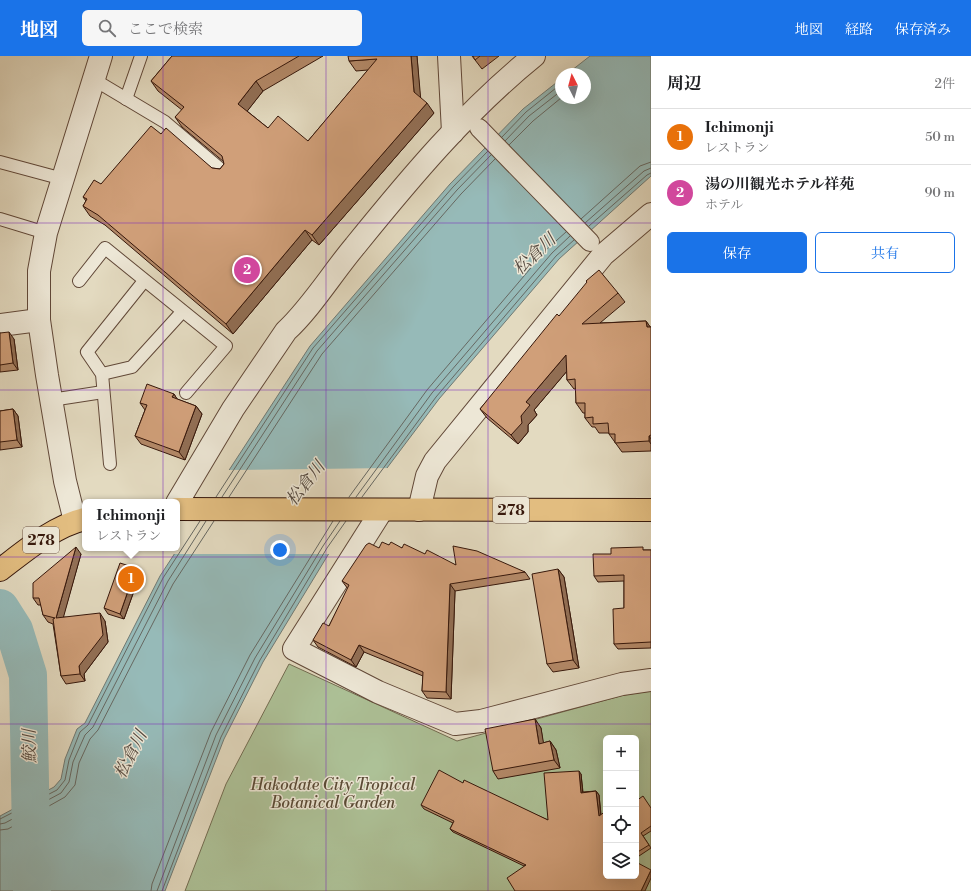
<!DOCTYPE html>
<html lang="ja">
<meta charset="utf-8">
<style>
:root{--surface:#fff;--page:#f6f6f6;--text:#202124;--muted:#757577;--line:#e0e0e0;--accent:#1a73e8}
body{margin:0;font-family:"Libre Bodoni","Noto Serif JP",serif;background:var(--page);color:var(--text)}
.controls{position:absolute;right:12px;bottom:12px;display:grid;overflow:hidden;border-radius:6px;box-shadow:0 4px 16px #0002}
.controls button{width:36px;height:36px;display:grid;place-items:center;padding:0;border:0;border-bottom:1px solid var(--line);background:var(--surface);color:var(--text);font:20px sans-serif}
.compass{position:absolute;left:555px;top:12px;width:36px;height:36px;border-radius:50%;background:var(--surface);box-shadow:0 4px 16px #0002;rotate:354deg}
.you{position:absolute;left:280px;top:494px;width:14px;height:14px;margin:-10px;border:3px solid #fff;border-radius:50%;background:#1a73e8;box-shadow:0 0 0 6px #1a73e833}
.badge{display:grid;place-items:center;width:26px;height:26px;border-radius:50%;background:var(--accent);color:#fff;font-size:13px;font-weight:700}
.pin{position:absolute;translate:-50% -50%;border:2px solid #fff;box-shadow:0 1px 4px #0006}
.popup{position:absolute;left:82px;top:443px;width:98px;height:52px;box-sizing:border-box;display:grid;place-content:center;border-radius:6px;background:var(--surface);filter:drop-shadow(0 1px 3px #0005);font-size:13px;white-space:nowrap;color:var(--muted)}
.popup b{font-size:15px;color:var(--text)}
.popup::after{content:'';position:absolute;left:50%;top:100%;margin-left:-8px;border:8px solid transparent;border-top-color:var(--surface)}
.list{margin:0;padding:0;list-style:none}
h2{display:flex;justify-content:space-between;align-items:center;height:52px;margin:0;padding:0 16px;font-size:17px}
h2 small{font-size:13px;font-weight:400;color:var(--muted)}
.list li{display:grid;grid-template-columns:26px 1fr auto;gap:12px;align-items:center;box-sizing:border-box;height:56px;padding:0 16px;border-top:1px solid var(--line)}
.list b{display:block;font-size:15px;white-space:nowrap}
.list p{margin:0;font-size:13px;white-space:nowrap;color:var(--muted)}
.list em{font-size:13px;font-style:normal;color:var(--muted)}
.actions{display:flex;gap:8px;padding:12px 16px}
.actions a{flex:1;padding:9px 0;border:1px solid var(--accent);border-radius:6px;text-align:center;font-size:14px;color:var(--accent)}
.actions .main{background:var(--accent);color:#fff}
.icon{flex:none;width:22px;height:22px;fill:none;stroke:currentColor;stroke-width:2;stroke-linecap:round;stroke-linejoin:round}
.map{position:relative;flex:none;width:651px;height:835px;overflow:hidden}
header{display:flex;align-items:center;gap:24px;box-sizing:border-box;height:56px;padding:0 20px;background:var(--accent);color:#fff}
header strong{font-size:19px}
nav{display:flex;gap:22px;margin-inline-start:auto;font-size:14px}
.search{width:280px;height:36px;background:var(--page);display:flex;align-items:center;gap:10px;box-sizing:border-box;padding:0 14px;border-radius:6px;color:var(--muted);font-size:15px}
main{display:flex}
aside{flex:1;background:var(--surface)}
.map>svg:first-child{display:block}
</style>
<header>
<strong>地図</strong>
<div class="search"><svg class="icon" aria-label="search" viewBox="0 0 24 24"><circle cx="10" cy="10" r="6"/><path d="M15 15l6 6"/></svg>ここで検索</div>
<nav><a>地図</a><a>経路</a><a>保存済み</a></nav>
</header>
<main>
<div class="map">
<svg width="651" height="835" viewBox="0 0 651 835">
<rect width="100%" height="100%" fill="#e3dac0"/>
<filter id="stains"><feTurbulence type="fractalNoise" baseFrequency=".005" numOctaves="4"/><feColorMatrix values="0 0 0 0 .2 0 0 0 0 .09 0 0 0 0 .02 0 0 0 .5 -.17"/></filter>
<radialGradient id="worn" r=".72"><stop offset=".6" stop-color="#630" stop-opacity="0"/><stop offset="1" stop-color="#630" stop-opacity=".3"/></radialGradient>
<!-- green -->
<path fill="#adc197" stroke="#726c51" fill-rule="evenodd" d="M289,608L457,685L624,639L651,635V835H185L226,728ZM606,682H636V820H606Z"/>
<!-- water -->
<path fill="#96bab8" stroke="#707973" d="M590,0H651V120L559,203L439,343L387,412L331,494L263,606L224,683L165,835H0V760L54,731L61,723L65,703L77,673L85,667L160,520L310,290L450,128L523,53L561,23V42H585V18H567Z"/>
<!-- pier -->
<path fill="#e3dac0" d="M390,412L331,498H172L226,414Z"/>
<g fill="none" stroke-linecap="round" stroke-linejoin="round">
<!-- shore -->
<g stroke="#666862" stroke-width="1">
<path d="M502,81L526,56L561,28"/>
<path d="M505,85L529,60L561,35"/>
<path d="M509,89L533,65L561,42"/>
<path d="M581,163L640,110L651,106"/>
<path d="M585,167L644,115L651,112"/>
<path d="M589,170L647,119L651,117"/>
<path d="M216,441L313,292L453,131L488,95"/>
<path d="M222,441L317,295L457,134L491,99"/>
<path d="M229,441L322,298L461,138L495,103"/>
<path d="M349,441L427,334L547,193L566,176"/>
<path d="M356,441L432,337L552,197L570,180"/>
<path d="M362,441L436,341L556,200L574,184"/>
<path d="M0,763L57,734L65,724L69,704L80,676L88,669L163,522L200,465"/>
<path d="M0,768L5,767L61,737L69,726L73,706L85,679L93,671L168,525L206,465"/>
<path d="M0,774L8,773L65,741L75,729L79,707L90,683L98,674L173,528L214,465"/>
<path d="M151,835L152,828L211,676L250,599L333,465"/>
<path d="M157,835L216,679L255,602L323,490L340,465"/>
<path d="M162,835L221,681L260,604L327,492L346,465"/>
</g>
<!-- river -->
<path stroke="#96bab8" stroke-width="38" d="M0,552L14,574L28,619L32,835"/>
<!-- service casing -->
<g stroke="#614838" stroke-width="14">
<g id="service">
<path d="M93,23L165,66L224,116"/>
<path d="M126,43L141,0"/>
<path d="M0,106L63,123"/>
<path d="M0,163L46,177"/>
<path d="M79,225L105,192L226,290L186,337"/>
<path d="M102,318L132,311L182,256"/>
<path d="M51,344L103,336"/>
<path d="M110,408L102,318L87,296L144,225"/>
</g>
</g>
<!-- pedestrian casing -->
<g stroke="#614838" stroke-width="20">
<path id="pedestrian" d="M479,72L590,186"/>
</g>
<!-- minor casing -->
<g stroke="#614838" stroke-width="24">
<g id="minor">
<path d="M449,0L453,76"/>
<path d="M0,269L39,264"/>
<path d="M177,447L233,353L286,275C311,252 333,216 355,190C410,122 466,55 534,0"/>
<path d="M382,454L294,593L378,636L455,668L481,665L622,628L651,624"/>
<path d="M419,454L427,420L435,405L603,199L651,158"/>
</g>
</g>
<!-- tertiary casing -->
<g stroke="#614838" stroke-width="24">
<path id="tertiary" d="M75,465L65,425L47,319L39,264V215L46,177L101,0"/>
</g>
<!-- trunk casing -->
<g stroke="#36170b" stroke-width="24">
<g id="trunk">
<path d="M177,453L651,454"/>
<path d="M0,514C25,495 54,470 85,463"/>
</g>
</g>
<!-- service -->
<use href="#service" stroke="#ede7d6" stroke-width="12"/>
<!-- pedestrian -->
<use href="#pedestrian" stroke="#ede7d6" stroke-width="18"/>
<!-- minor -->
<use href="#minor" stroke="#ede7d6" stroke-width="22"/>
<!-- tertiary -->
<use href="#tertiary" stroke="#ede7d6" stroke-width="22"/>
<!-- trunk -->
<use href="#trunk" stroke="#e2bd80" stroke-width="22"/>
</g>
<!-- wall -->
<g fill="#b38968" stroke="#36170b">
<path d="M172,0H323L263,35L247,55L268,72L308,85L368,14L356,15L349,5L417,0L420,42L434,57L319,189L312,184L233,278L105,169L90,160L83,150L86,145L83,141L101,128L161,78L212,112L220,113L224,108V106L182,71L175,61L182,54L158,35L151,25Z"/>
<path d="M472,0H499L482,13Z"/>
<path d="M618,237L625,246L600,267L646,265L650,271H651V395L622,396L609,378V377H599L595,371H592L585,362V357H583L576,347V333H574L567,324V315L534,354L537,359L528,369V376L518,388L487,362L480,353L559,260Z"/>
<path d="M0,277L14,283L18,314L0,316Z"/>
<path d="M174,338L177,343L196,350L202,358L185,404L141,388L135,380L145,354L140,347Z"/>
<path d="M13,353L18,360L22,391L0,394V355Z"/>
<path d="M389,489L402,492L456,509L525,516L530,523L455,535L451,643L427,642L422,635L423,620L364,596L356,611L318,591L313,584L329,570L348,533L342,525L379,492Z"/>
<path d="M644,494H651V592L618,593L614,588L624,552V525L598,526L594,520L611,498Z"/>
<path d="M81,498L63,561L105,565L108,586L84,618L85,625L66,628L61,620L53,568L48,566L43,559L41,549H38L33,542Z"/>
<path d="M558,513L564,521L579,612L553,616L547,608Z"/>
<path d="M140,518L124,563L108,558L104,552Z"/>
<path d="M535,663L541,672L543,687L550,685L556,694L560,712L498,723L493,715Z"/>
<path d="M581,718L583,736L596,735L599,739L601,758L524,810L453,776L450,773L453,767L424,753L421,749L463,727L548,764Z"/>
<path d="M636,745L651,752V775L643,780L651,792L636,802Z"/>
</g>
<!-- shaded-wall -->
<g fill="#926f55" stroke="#36170b">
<path d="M411,0H417L421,46L414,36Z"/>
<path d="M256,25L263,35L245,58L238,48Z"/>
<path d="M427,47L434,57L319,189L312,179Z"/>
<path d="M305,174L312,184L233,278L226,268Z"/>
<path d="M646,265L651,272L647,271Z"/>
<path d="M9,276L14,283L18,314L13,307Z"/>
<path d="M566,299L573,308L534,354L537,359L528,369V376L518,388L511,379L521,360L526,346Z"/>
<path d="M174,338L179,346L172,341Z"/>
<path d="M196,350L202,358L185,404L179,396Z"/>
<path d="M13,353L18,360L22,391L17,384Z"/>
<path d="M649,380L651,383V388L649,385Z"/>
<path d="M76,491L81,498L61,570L56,562Z"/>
<path d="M136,512L140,518L124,563L120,558Z"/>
<path d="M558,513L564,521L579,612L573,604Z"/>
<path d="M450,528L455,535L451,643L446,636Z"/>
<path d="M100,557L105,565L108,586L84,618L85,625L80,618L79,610Z"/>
<path d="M359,589L364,596L356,611L351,604Z"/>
<path d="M535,663L541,672L545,696L539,688Z"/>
<path d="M550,685L556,694L560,712L554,704Z"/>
<path d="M579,715L581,718L583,740L581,737Z"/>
<path d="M596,735L599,739L601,763L599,760Z"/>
<path d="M651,814V822L645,835H641Z"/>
</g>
<!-- building -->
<g fill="#d09f79" stroke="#36170b">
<path d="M172,0H299L256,25L238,48L268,72L278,60L308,85L377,3L349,5L348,0H411L414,36L427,47L312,179L305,174L226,268L98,159L83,150L87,143L83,141L94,124L101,128L151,70L161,78L166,72L212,112L220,113L224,108L222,100L175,61L184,51L151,25Z"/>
<path d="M473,0H480L475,4Z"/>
<path d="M599,214L618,237L582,268L646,265L647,271H651V379L649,380V385L615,387V378H609L608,367L593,368V361L585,362V347H576L575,323L567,324L566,299L526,346L530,349L521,360L522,367L511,379L480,353L557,258L559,260L587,226L586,225Z"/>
<path d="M9,276L13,307L0,309V277Z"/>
<path d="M147,328L174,338L172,341L196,350L179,396L135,380L147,349L140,347Z"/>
<path d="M13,353L17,384L0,386V355Z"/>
<path d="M382,486L389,489L391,486L402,492L404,488L425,498L427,494L456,509L453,490L477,495L525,516L450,528L446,636L422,635L423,616L359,589L351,604L313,584L323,567L329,570L349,529L342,525L366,489L369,487L379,492Z"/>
<path d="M76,491L56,562L100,557L103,579L79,610L80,618L61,620L53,563L55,562L43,559L39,542H33V527Z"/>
<path d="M643,491V494H651V586L614,588L613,553L624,552V519L594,520L593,498H611V492Z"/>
<path d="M120,507L136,512L120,558L104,552Z"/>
<path d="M558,513L573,604L547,608L532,518Z"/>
<path d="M535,663L539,688L550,685L554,704L493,715L485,673Z"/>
<path d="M439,714L463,727L464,724L548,764L544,717L579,715L581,737L596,735L599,760L606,755V820H636V806L651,814L641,835H515L507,822L526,809L450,773L454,765L421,749Z"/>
<path d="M643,740L651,752V770L641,777L649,789L636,797V745Z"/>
</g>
<!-- grid -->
<path fill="none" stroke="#7b2cbf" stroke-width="1" stroke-opacity="0.55" d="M163,0V835M326,0V835M488,0V835M0,167H651M0,334H651M0,501H651M0,668H651"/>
<g text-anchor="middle" stroke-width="3" stroke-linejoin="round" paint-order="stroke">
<!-- shield labels -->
<g fill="#ede7d6" stroke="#6d5548" stroke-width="1">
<rect x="493" y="441" width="36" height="26" rx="3"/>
<rect x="23" y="471" width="36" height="26" rx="3"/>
</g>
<g font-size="15" font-weight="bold" fill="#36170b">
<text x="511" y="459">278</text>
<text x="41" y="489">278</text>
</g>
<!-- park labels -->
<g font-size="16" font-style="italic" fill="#5a4a35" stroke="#ede7d6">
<text x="333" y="734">Hakodate City Tropical<tspan x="333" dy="18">Botanical Garden</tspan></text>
</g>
<!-- water labels -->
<g font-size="17" font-style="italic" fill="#53483f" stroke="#ede7d6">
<text transform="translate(534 198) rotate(-43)" y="6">松倉川</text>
<text transform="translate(305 427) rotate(-52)" y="6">松倉川</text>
<text transform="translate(29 690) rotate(-91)" y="6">鮫川</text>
<text transform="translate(130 698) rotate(-63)" y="6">松倉川</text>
</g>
</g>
<rect width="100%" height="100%" filter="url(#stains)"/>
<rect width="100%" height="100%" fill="url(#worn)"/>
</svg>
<div class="controls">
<button>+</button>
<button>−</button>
<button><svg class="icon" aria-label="locate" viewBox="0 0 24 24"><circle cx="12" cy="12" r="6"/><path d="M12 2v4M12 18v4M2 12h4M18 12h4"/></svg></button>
<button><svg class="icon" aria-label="layers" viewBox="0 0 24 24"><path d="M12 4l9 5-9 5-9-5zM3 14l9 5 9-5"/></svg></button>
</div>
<svg class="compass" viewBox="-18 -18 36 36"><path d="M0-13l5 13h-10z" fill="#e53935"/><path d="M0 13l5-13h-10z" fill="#757577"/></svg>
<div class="you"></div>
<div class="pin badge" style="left:131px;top:523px;background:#e8710a">1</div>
<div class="popup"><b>Ichimonji</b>レストラン</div>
<div class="pin badge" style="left:247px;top:214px;background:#d1479c">2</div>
</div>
<aside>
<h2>周辺<small>2件</small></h2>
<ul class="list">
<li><span class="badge" style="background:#e8710a">1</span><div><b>Ichimonji</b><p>レストラン</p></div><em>50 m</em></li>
<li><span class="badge" style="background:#d1479c">2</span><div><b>湯の川観光ホテル祥苑</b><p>ホテル</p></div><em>90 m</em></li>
</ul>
<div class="actions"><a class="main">保存</a><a>共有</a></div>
</aside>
</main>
